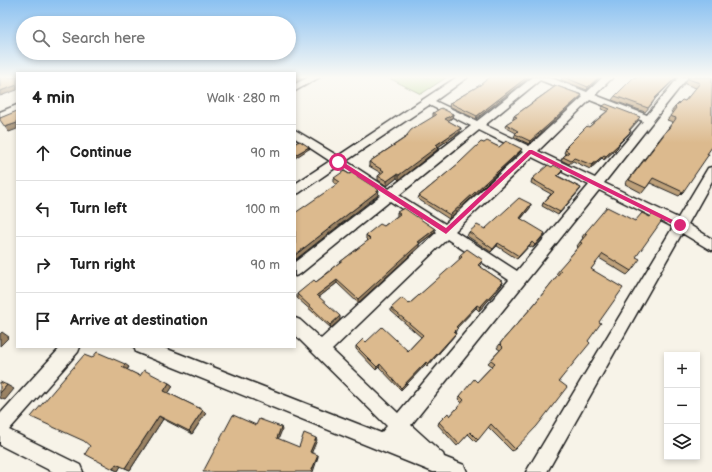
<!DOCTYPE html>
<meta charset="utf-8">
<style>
:root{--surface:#fff;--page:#f6f6f6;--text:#222;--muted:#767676;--line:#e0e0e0}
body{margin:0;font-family:"Balsamiq Sans",sans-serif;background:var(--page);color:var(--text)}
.controls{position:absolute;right:12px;bottom:12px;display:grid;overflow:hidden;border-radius:0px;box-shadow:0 2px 6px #0003}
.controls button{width:36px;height:36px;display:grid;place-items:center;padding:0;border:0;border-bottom:1px solid var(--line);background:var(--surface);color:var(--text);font:20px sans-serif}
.stop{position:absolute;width:12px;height:12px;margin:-9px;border:3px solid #db2777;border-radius:50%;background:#fff}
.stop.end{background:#db2777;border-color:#fff;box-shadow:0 1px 4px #0008}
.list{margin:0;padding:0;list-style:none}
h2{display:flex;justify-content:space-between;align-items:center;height:52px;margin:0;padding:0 16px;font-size:17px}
h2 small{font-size:13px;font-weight:400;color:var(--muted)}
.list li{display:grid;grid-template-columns:26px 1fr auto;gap:12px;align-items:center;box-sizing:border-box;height:56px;padding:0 16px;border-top:1px solid var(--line)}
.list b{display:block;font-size:15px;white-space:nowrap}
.list em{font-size:13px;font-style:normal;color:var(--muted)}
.icon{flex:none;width:22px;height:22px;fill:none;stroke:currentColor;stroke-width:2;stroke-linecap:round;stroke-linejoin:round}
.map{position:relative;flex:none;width:712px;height:472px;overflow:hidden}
.search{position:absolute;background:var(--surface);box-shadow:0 2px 6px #0003;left:16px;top:16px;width:280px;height:44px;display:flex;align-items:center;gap:10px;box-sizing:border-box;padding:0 14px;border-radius:22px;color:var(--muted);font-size:15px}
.panel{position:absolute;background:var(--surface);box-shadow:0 2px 6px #0003;left:16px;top:72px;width:280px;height:276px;border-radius:0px}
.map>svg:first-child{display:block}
</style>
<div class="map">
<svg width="712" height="472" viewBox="0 0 712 472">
<rect width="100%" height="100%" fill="#f7f3e8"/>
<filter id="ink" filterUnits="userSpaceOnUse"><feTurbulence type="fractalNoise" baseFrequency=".025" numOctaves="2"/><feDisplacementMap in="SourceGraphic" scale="8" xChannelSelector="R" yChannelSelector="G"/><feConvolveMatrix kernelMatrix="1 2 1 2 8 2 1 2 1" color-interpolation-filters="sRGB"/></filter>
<g filter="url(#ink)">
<!-- green -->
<path fill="#b6d58e" stroke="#697855" d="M387,77H447L421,94Z"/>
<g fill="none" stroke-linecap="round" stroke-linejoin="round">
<!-- minor casing -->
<g stroke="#1c1c1c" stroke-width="3">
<g id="minor">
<path d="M309,77H320L295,91V84Z"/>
<path d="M457,77H468L435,101L477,121L533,77H549L587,92L603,77H613L595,95L647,115L679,77H688L604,183L678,218L708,168L712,167V181L688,224L712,239V251L682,233L547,472H526L673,227L599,190L411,425L443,454L444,457L464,465L467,472H433L136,352L134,347H162L381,433L387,426L295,335V318L300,320L321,339L437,232L390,201L300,274L295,276V262L381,195L338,166L299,193L295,194V184L330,161L295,138V130L338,156ZM540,80L583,97L529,146L485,125ZM590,100L643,121L595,178L538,151ZM429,105L471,126L389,189L346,161ZM479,130L523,152L445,224L399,195ZM532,157L589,185L517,271L455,231ZM447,239L509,280L398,413L332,350Z"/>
<path d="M17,105V111L0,118V112Z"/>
<path d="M61,347H80L78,352L9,430L80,465L83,472H53L0,445V414Z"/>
</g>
</g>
<!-- minor -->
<use href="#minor" fill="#f7f3e8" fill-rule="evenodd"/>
</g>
<!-- wall -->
<g fill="#bda07a" stroke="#1c1c1c">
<path d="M490,77H530L476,119L449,106L450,103L480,85Z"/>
<path d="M562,77H600L587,90L561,80L562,78Z"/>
<path d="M634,77H677L655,99L652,104L645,112L612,100L615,96Z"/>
<path d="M688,77H712L683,192L679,196L650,183L642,193L625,184L672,123L673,122L667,120L673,113L671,112L675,107L685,101L696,88L685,84Z"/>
<path d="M554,85L582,95L580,98L529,144L514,137L516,133L505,127L506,124L514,119H513L514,116L553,88Z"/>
<path d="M603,106L638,121L629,131H631L629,134L619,144L617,148L604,160L602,158L590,169L573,161L569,164L561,160L563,157L566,154L564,153L567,146L607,111L601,109Z"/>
<path d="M433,113L453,114L452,118L448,121L461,128L460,132L438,147L437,150L399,180L397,178L387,186L378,180V176L381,173L369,166V162L406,137L407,135L433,117Z"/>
<path d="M484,143L520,152L449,219L418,199L419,196Z"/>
<path d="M552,167L563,170L561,173L558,176L581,188L579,191L558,215L542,206L543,203L551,194L531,183L532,179Z"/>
<path d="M334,178L378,195L336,184L334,183Z"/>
<path d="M531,204L530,208L521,219L543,237L533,248L529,246L517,259L497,246L491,252L467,236L469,232L485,229Z"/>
<path d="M397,212L435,229V232L419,244V247L358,303L337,283L319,297L340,320L331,328L297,298V294L316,282L331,270V269L368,241L366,239V235L384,226L397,216Z"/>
<path d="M585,233L636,257L631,271L627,275L599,258L591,269L599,322L559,381L515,449L512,451L488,427L476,442L468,434L457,446L438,425L439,422L450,416L462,403L458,399L460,396L477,382L492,366L488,363L500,350L497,348L502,341L532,307L558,275L556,274L578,247L577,246L583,238L582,237Z"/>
<path d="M460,255L481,264L479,266L503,282L501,286L479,311L476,308L457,327L456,331L455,333H456L454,336L427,367L425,365L401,390L379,367L376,370L356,349V346L366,342L408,351L421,337L391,311V308L409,304L460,260L459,259Z"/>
<path d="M92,358L129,367L127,370L140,376L169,383L173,386L168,393L203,410L206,413L192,434L163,419L130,470L121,466L118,471L113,469L90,446Z"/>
</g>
<!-- shaded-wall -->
<g fill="#9a8263" stroke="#1c1c1c">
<path d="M298,77H305L295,83V79Z"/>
<path d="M527,77H530L476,119L477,116Z"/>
<path d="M599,77H600L587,90L588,87Z"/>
<path d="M676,77H677L651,103L654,99Z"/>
<path d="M17,85V90L0,96V91Z"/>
<path d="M582,95L580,98L529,144L530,141Z"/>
<path d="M453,114L452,118L444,123L445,119Z"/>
<path d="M17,123V129L9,132L5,127Z"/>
<path d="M461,128L460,132L438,147L437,150L399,180V175L436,145Z"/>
<path d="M631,131L629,134L616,147L618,144Z"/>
<path d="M619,144L617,148L604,160L606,156Z"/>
<path d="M309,147V149L295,158V155Z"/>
<path d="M522,149L520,152L449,219L450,215Z"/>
<path d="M604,155L602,158L590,169L592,165Z"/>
<path d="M397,174V178L387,186V181Z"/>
<path d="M581,188L579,191L558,215L560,212Z"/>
<path d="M379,190L378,195L295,260V255Z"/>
<path d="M531,204L530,208L518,222L520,218Z"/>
<path d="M435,229V232L419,244V247L358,303V299L418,242Z"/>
<path d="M545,233L543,237L533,248L535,245Z"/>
<path d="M532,242L529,246L517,259L519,256Z"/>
<path d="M498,243L497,246L491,252L493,249Z"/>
<path d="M337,280V283L318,298L317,295Z"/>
<path d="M503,282L501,286L479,311L480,307Z"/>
<path d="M477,305L476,308L455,330L456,327Z"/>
<path d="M340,316V320L331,328L330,325Z"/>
<path d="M2,332L9,337L0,346V334Z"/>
<path d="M456,333L454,336L427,367L428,364Z"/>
<path d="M426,362L425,365L401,390V388Z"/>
<path d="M125,364L129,367L126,371L122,367Z"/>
<path d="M380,364L379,367L376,370L377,367Z"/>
<path d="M169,383L173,386L168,394L164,391Z"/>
<path d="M7,385L14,389L5,400L0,398V393Z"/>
<path d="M203,410L206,413L192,434L189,431Z"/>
<path d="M159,416L163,419L130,470L125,468Z"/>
<path d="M281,427L282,430L278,440L277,438Z"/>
<path d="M316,438L317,440L311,454L310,452Z"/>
<path d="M318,455V457L313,472H311Z"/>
<path d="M116,464L121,466L118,471L113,469Z"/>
</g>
<!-- building -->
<g fill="#dcba8e" stroke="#1c1c1c">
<path d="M1,77H17V85L0,91V78Z"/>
<path d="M490,77H527L477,116L450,103L480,85Z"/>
<path d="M564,77H599L588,87Z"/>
<path d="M634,77H676L654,99H655L648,108L615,96Z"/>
<path d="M689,77H712V147L707,154H709L683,192L653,178L646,188L629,180L675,120L676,118L670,116L676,108L675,107L682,100L685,101L700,83L688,79Z"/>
<path d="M554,85L582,95L530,141L515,134L518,131L506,124L517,117L514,116L556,86Z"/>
<path d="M606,104L640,117L629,130L631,131L618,144H619L606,156L604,155L592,165L574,158L571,161L563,157L569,152L565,150L568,147L567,146L587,126L589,127L610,109L603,106Z"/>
<path d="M441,108L453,114L445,119L461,128L436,145L438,146L399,175L397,174L387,181L378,176L384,171L369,162L408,136L407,135L411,130L436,115L433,113Z"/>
<path d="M17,111V123L5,127L0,120V118Z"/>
<path d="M300,141L309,147L295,155V143Z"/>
<path d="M487,141L499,147L506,141L522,149L450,215L419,196L459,163L481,142L484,143Z"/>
<path d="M548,165L552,167L554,165L563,170L557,176L581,188L560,212L543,203L554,192L532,179Z"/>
<path d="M344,171L349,174L352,173L379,190L295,255V213L340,182L334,178Z"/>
<path d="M519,198L531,204L520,218L545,233L535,245L532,242L519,256L498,243L493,249L469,232L477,225L485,229Z"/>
<path d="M607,207L635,221L642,213L650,217L653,214L663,219L636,257L640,259L631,271L603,254L591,269L623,288L599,322L601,323L588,341L590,343L559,381L567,387L537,426L515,449L491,424L478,440L470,432L459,444L439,422L448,413L450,416L464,400L460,396L474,379L477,382L495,363L491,360L503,347L500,344L502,341L532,307L561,271L559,269L582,243L580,242L587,234L585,233Z"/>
<path d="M404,208L435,229L418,242L420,243L358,299L337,280L317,295L340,316L330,325L297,294L314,280L316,282L332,270L331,269L370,239L366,235L380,224L384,226L400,214L397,212Z"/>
<path d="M467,249L483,260L478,265L503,282L480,307L477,305L456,327L458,328L454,332L456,333L428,364L426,362L401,388L380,364L377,367L356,346L363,339L366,342L382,327L408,351L423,335L391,308L402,298L409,304L462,257L460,255Z"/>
<path d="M97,352L125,364L122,367L140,376L144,370L169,383L164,391L203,410L189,431L159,416L125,468L116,464L113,469L85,454L90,446L84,441L31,417L84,355L92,358Z"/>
<path d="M0,382L7,385L0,393Z"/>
<path d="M233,415L256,425L259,419L281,427L277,438L299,447L304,433L316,438L310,452L318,455L311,472H203Z"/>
</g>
</g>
<!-- sky -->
<linearGradient id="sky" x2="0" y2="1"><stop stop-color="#8bc1f1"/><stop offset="0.54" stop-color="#fbfaf5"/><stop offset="1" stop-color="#fbfaf5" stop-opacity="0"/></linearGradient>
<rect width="712" height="143" fill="url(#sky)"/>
<!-- route -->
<path fill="#db2777" d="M529,150H532L683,225L682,227H678L531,154L446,234L335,162L340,160L446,228Z"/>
</svg>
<div class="controls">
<button>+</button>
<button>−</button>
<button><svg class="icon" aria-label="layers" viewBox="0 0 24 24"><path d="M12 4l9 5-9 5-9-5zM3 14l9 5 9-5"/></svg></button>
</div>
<div class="stop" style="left:338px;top:162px"></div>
<div class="stop end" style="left:680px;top:225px"></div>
<div class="search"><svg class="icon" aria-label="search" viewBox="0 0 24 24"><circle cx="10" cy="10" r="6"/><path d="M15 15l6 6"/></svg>Search here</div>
<section class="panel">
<h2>4 min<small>Walk · 280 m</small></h2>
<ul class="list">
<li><svg class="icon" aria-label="ahead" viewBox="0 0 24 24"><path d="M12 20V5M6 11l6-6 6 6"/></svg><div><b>Continue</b></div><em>90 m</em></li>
<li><svg class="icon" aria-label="left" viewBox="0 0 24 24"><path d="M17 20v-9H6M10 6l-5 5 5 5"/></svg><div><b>Turn left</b></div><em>100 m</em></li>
<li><svg class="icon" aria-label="right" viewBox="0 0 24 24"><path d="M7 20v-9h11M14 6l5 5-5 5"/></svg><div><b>Turn right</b></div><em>90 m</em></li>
<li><svg class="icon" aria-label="arrive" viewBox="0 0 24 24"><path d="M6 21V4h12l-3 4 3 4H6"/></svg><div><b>Arrive at destination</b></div></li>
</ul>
</section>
</div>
